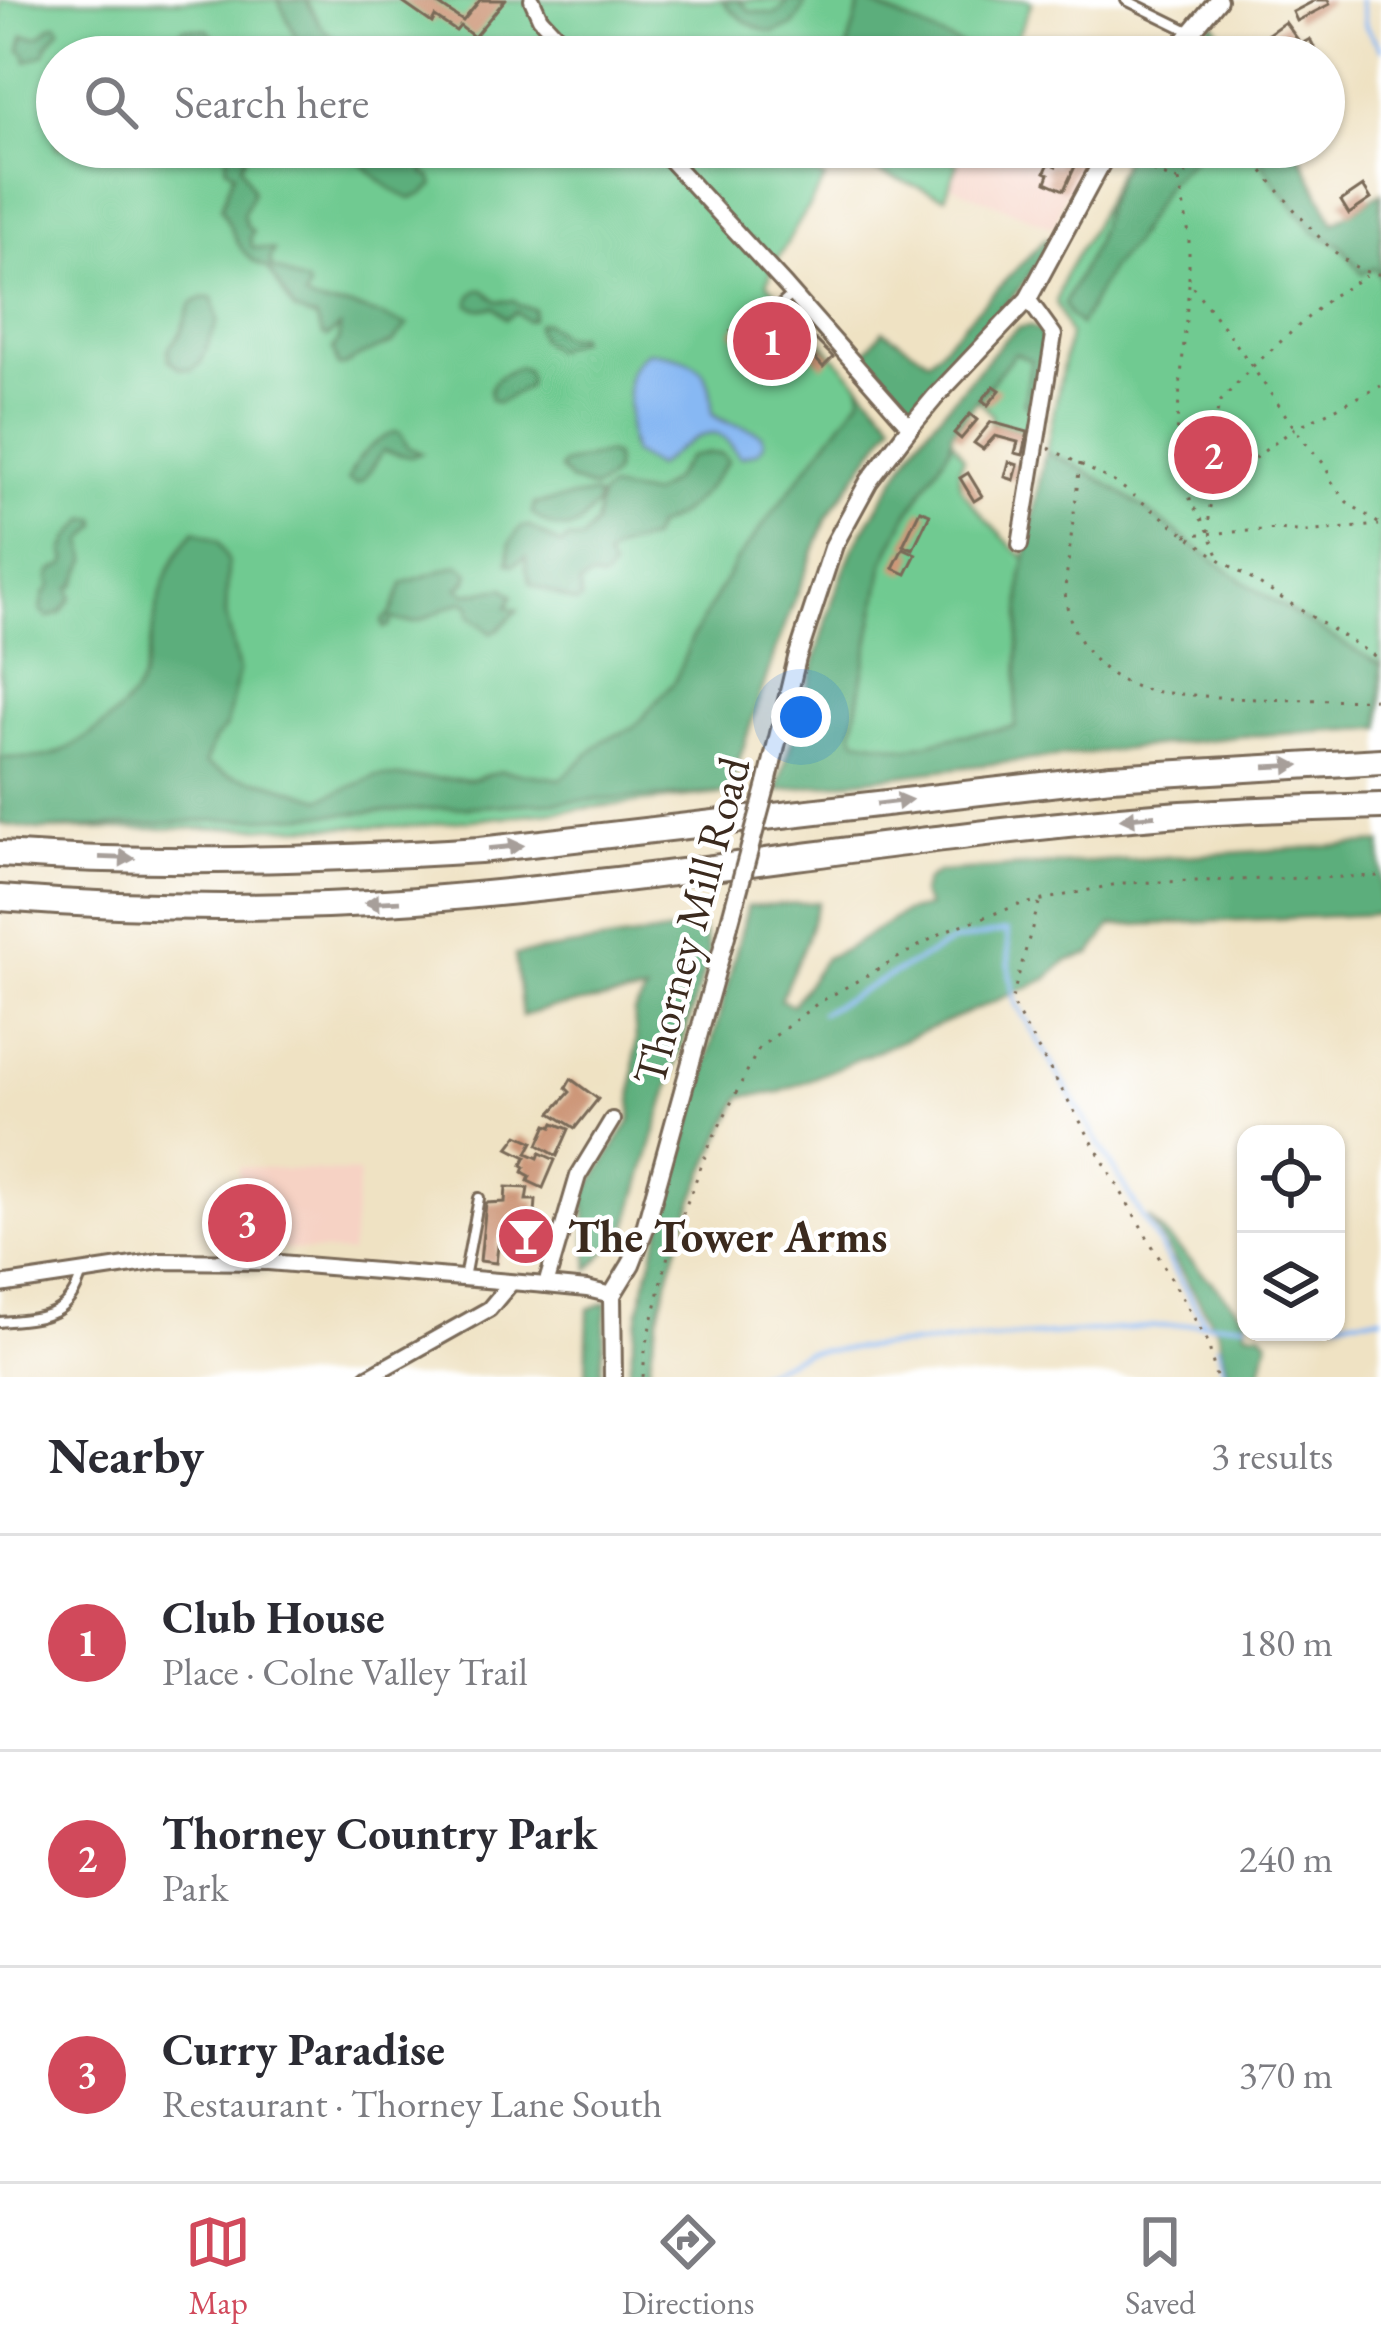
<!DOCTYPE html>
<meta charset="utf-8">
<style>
:root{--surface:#fff;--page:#f2f2f3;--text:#2b2b33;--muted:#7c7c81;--line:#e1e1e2;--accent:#d1495b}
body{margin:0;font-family:"EB Garamond",serif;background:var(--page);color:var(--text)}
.controls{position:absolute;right:36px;bottom:36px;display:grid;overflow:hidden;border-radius:24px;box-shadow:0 3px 9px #0004}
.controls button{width:108px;height:108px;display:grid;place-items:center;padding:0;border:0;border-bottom:3px solid var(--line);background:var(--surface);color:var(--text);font:60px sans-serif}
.you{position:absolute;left:801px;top:717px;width:42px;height:42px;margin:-30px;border:9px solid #fff;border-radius:50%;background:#1a73e8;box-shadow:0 0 0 18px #1a73e833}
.badge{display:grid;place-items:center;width:78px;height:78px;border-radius:50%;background:var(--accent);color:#fff;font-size:39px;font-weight:700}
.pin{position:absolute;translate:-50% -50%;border:6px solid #fff;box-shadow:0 3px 12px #0006}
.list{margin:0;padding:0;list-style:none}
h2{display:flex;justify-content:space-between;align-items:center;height:156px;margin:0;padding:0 48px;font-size:51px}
h2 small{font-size:39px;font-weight:400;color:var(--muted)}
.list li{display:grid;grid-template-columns:78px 1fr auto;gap:36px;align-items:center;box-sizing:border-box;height:216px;padding:0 48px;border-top:3px solid var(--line)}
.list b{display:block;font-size:45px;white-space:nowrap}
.list p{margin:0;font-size:39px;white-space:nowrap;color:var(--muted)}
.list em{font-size:39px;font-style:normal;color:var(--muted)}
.icon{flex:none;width:66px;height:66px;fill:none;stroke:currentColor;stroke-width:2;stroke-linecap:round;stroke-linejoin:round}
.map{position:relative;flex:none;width:1381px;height:1377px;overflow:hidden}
.search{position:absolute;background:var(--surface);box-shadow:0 3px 9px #0004;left:36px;right:36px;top:36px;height:132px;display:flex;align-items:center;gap:30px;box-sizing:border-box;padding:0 42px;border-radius:66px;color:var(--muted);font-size:45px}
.sheet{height:804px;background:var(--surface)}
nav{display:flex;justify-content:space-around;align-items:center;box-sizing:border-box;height:168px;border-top:3px solid var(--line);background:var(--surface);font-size:33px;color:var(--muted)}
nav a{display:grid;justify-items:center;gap:6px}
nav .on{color:var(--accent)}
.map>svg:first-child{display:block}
</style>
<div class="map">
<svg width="1381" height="1377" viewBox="0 0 1381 1377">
<rect width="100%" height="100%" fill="#fff"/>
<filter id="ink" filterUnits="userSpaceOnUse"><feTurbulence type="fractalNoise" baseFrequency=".00833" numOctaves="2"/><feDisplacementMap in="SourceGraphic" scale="24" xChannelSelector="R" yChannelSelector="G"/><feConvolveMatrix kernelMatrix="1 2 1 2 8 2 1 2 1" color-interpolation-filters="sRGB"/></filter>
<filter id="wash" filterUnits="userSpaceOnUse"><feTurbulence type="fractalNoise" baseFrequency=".004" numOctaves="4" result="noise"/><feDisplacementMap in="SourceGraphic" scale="48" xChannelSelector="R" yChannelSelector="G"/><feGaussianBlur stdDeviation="2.7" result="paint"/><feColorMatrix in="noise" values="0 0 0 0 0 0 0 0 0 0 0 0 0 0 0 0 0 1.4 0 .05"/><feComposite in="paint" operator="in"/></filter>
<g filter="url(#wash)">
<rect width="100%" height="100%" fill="#efe2c3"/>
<!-- built -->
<g fill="#f6d2c4">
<path d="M856,147H1092L1097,149L1079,194L1066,192L1054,228Z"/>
<path d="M239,1167L359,1173L351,1253L236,1246Z"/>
</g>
<!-- green -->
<g fill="#70ca91" stroke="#567a58" stroke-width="3">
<path d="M0,0H1027L1032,2L1008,57H987L862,0L845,57H57V147H819L810,170L825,179L774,265L767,283L894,421L827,517L776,648L728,793L417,826L39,830L0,824Z"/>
<path d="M831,147H923L958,163L945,197L828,153Z"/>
<path d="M1129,147H1296L1334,223L1381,194V728L1244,736H958L908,748L856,739L853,730L884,562L907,516L950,447L951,438L964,458C959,467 957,474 960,485C966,501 1012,547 1025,558L1069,335L1056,302L1065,274L1092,228Z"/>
<path d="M1015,352L1031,361L1024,403L1031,407L1028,432L991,422L992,415L978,400Z"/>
</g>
<!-- forest -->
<g fill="#5cae7b" stroke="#4c6c4c" stroke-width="3">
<path d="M278,0H306L320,25L352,57H306Z"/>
<path d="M722,0H739L750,11L775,14L783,8L786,0H805L804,7L793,26C791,26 775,32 773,32C755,31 732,13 722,0Z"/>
<path d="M861,0L987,57H845Z"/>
<path d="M1213,22L1239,57H1185L1188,53Z"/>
<path d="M57,24L60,29L46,47L45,54L27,61L25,53L20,50L23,35C42,39 38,37 52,25Z"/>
<path d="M184,28L208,30L219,44L214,57C196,57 150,57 184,28Z"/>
<path d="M228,147H250L241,165L253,192L243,215L247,227L253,231L250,237L252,247L274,250L270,260L273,269C287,270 293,282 307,283L309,289L305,298C320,307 330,305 346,306C366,308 388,320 408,325L392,343L360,356L344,366H338L333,349L339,340L340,327L327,337L323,335L316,319L294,310L268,268C238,259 234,232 221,208L234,172L226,167Z"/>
<path d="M350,147H404L409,151L423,150L429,157L424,174L431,177L434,185L423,194L410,199C386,188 365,170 350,147Z"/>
<path d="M1129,147H1205L1167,184L1131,245L1110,269L1080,325L1069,315L1064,304L1095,244L1105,207Z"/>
<path d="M1253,147H1296L1334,223L1381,193V278L1375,268L1362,273L1340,245L1315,233L1276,185Z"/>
<path d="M1046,238L1051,241L1024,283L999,313L907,412L860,359L883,330L929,360Z"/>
<path d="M478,290H484L497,301H514L518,305L534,309L532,319L527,321L516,312L506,319L494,307C484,309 478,311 469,305L471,296Z"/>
<path d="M202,298H213L218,321L201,362L192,370L179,368L169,360L168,349L180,334L191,304Z"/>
<path d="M538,323H546C557,333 562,342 577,335L579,339L553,351L540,339L536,327Z"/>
<path d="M1029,326L1041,332C1050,358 1039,381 1031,407L1024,403L1031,361L1015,353L952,431L950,447L907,515L884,562L853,730L856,739L908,748L958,736L1015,727L1022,577L1045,452C1118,481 1175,534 1239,578C1284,609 1333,638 1381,665V728L1244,736L956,768L777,791L833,600L853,548L920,438L1001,343L1018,328Z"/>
<path d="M519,367L526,370L529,380L527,387L498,403L491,400C485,380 504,374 519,367Z"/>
<path d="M860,384L894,421L827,517L776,648L728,793L39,830L0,824V758C17,757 40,760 55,754C85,742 134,708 143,676C159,617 152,581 195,530L219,542L228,561L226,615L239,671L226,727L214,740L205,764L229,775L270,783L321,799L377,776L471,780L501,771L561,779L604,740L633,728L675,681L692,638L736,561L861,397Z"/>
<path d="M394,432L400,433L408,447L421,453L411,457L383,451L364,480L356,484L348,480C356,457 371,443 394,432Z"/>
<path d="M606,453L614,456C619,474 609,481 594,489L570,481L560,469L563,464Z"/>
<path d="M707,453L722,454L728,461C710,486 687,516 656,526L650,540C633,543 619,544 606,558L612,569L603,580L591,578L580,584L581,600L576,603L531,584L526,568V557L513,565L508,563L510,543L520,528L528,526L561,545L569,539L582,540L595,524L600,496L609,489L652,495L672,480L689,457Z"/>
<path d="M592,494L596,496L597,505C592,508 589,514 585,519C569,537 546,526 532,513L534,504Z"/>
<path d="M87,519H97L98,525L84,541L87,560L75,585L70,587L72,598L60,613L48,618L41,611L44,594L51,586L49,577L52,571L65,565L67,559L64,552L70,538Z"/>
<path d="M459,565L469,573L466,582L458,588L466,594L504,588L513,595L507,607L518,610L500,628L491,633L470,616V606L465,602C436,606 422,632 392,618L390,625L384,628L382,621L391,613L403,583Z"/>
<path d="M1381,843V914L1111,926L1091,954L1066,961L1047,979L778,1093L742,1096C694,1183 662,1279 647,1377H628C637,1300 661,1228 682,1154C705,1072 726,989 748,906L818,902L806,941L780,1000L793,1005L825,958L845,950L905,912L928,907L921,894L926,881L938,872Z"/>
<path d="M702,927L709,953L627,1229L589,1270L584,1196L631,1120L636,1038L634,1012L646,993L550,1008L522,1016L515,955Z"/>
<path d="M1148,1217L1246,1317V1332H1261L1268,1340L1260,1377H1229L1218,1332Z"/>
<path d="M607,1302L600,1377H586L588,1309Z"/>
</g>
<!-- water -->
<path fill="#87b8f3" stroke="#617188" stroke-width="3" d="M648,351C692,359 713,363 712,414C726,426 747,424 762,435L764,443L758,452L740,457C734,450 728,438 719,435C698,429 671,455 656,467L632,453C629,439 628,428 629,414C629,386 621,372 648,351Z"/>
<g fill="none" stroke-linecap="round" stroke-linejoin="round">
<!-- stream -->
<g stroke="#87b8f3" stroke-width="4.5">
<path d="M1360,0L1366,27L1381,49"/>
<path d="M821,1013L952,942L1007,931L1010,975L1016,1003L1205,1323"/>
<path d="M1336,1320L1381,1317"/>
<path d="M1218,1345L1225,1377"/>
<path d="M751,1377L806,1352L1205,1323H1246"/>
</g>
</g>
<g id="blocks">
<!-- building -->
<g fill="#cd9779">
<path d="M399,0H432L463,21L480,0H505L474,37L460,26L456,31L435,17L432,23Z"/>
<path d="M1316,0H1328L1330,4L1297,21L1293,12Z"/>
<path d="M1285,22L1298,40L1287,48L1280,38L1274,42L1268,34Z"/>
<path d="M1262,38L1267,46L1256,54L1258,57H1245L1243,53Z"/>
<path d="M1310,39L1318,55L1299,57L1294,48Z"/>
<path d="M1054,147L1063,151L1065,147H1084L1064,190L1046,182L1049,174L1045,172L1049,163L1056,166L1058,161L1048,158Z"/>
<path d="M1363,186L1371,199L1349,214L1341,201Z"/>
<path d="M780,313L800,336L763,368L743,346Z"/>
<path d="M744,320L750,328L738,339L731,331Z"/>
<path d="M815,339L833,357L823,367L806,348Z"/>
<path d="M994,386L1000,390L988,405L982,400Z"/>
<path d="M970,414L977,420L961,439L954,433Z"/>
<path d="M991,422L1028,432L1023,455L1015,453L1018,442L995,436L983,449L974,443Z"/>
<path d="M1009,462L1018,465L1014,480L1005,477Z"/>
<path d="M968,473L982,496L974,501L960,478Z"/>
<path d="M920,510L930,514L913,549L903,545Z"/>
<path d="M903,548L916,554L906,574L893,568Z"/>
<path d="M571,1079L598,1099L575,1128L551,1113L570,1092L566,1088Z"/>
<path d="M554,1123L569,1129L557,1156L538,1145L547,1125L552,1127Z"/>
<path d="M518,1135L533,1142L527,1153L538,1158L540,1153L555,1160L543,1188L528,1181L530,1176L523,1172L525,1167L522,1165L526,1157L508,1148Z"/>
<path d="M506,1187L528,1188L526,1200H536L535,1214H539L537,1223L543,1224V1231H539L538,1243L499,1238L496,1263L480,1261L486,1203L505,1202Z"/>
</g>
</g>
</g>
<g filter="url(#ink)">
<use href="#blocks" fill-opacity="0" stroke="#7a6a58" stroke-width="3"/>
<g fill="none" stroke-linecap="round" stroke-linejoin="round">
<!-- service casing -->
<g stroke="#7a6a58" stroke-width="14">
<g id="service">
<path d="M1126,0L1189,31"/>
<path d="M751,331L792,295"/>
<path d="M464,1278L479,1198"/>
<path d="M0,1322C42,1318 70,1318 82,1272"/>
</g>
</g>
<!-- minor casing -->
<g stroke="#7a6a58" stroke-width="20">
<g id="minor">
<path d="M532,0L540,18L576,57"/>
<path d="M658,147L786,286L910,427"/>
<path d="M1020,545L1054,335L1028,299"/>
<path d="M0,1285L160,1261L268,1262L546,1285L587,1289L612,1295"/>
<path d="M546,1285L578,1176L612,1120"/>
<path d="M368,1377L489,1309L510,1284"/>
</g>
</g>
<!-- tertiary casing -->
<g stroke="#7a6a58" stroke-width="22">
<g id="tertiary">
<path d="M1171,57L1218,0"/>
<path d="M767,784L797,658L834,545L869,481L910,427L936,396L1028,299L1110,147"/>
<path d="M613,1377L612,1295L631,1264L645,1228L729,925"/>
</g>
</g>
<!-- motorway casing -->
<g stroke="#7a6a58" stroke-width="30">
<g id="motorway">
<path d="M0,854C160,865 321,860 480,850L1111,777L1381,761"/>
<path d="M0,898C138,909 278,910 417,900C664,881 908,836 1155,816C1230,810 1305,808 1381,806"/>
</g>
</g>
<!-- path -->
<g stroke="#7a6a58" stroke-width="3" stroke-dasharray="3 9" stroke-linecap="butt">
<path d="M1119,159L1179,181C1203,156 1216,136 1252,158C1279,189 1340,277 1381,274"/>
<path d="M1179,181L1189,234V282L1237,345L1303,440L1325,465L1332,482L1347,502L1381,525"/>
<path d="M1189,284L1175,447L1191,502L1209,532L1219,558"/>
<path d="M1049,448L1118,484L1219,559L1381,660"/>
<path d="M1080,463L1065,588C1066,629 1090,667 1129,684C1149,693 1171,693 1193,695C1255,701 1319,700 1381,699"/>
<path d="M1216,487L1295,428L1381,386"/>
<path d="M1209,532V512L1219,459L1215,422L1220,402L1252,367L1332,296L1366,276"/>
<path d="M1186,535L1279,529L1305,532L1379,525"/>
<path d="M1039,903L1011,1002L1208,1342L1216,1377"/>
<path d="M643,1377L645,1351L670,1247L709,1146L759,1048L818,1003L947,930L1019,905L1122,883L1381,876"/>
</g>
<!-- service -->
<use href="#service" stroke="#fff" stroke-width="8"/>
<!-- minor -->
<use href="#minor" stroke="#fff" stroke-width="14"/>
<!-- tertiary -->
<use href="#tertiary" stroke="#fff" stroke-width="16"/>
<!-- motorway -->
<use href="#motorway" stroke="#fff" stroke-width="24"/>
<!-- tertiary-bridge casing -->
<g stroke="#7a6a58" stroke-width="22" stroke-linecap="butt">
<path id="tertiary-bridge" d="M729,925L767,784"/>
</g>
<!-- tertiary-bridge -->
<use href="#tertiary-bridge" stroke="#fff" stroke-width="16"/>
</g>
<!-- one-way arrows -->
<defs><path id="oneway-solid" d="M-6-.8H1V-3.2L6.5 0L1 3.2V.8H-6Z" transform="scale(3)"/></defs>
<g fill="#a79f9a">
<use href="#oneway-solid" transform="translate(1282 766) rotate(-3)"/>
<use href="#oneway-solid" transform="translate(894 802) rotate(-7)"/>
<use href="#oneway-solid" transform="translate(1138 817) rotate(175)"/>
<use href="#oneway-solid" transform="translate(506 847) rotate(-5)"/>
<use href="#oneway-solid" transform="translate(117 858) rotate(2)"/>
<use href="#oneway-solid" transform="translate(382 902) rotate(177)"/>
</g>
</g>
<!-- icons -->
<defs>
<g id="bar-disc" transform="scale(3)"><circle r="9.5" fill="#d1495b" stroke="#fff"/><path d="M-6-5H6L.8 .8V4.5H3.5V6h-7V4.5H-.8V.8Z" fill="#fff"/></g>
</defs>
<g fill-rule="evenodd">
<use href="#bar-disc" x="526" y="1236"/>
</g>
<g text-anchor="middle" stroke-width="9" stroke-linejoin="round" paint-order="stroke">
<!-- street labels -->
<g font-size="45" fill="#3b2a1e" stroke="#fff">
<text transform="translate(691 921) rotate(-75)" y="16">Thorney Mill Road</text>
</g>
<!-- poi labels -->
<g font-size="45" font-weight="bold" fill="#3b2a1e" stroke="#fff" text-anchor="start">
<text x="568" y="1252">The Tower Arms</text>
</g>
</g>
</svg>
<div class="controls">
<button><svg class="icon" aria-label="locate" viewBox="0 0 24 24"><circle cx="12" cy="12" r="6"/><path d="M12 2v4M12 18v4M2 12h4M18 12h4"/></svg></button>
<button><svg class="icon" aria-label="layers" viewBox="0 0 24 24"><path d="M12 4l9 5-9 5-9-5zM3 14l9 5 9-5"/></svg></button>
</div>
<div class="you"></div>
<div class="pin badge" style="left:772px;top:341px">1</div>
<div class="pin badge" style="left:1213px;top:455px">2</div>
<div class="pin badge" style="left:247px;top:1223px">3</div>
<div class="search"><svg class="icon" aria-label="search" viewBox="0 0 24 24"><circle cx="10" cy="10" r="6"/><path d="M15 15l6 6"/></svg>Search here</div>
</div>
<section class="sheet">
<h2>Nearby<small>3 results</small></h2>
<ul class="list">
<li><span class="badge">1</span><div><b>Club House</b><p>Place · Colne Valley Trail</p></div><em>180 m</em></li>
<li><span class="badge">2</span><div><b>Thorney Country Park</b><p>Park</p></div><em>240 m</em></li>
<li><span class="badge">3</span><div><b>Curry Paradise</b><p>Restaurant · Thorney Lane South</p></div><em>370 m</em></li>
</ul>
</section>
<nav>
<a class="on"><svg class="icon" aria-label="map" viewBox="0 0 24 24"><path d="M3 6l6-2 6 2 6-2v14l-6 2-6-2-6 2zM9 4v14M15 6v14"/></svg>Map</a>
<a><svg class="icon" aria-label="directions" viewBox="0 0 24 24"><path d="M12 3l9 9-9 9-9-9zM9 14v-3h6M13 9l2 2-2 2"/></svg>Directions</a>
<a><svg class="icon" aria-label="saved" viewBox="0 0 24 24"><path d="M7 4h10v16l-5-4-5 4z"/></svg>Saved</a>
</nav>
